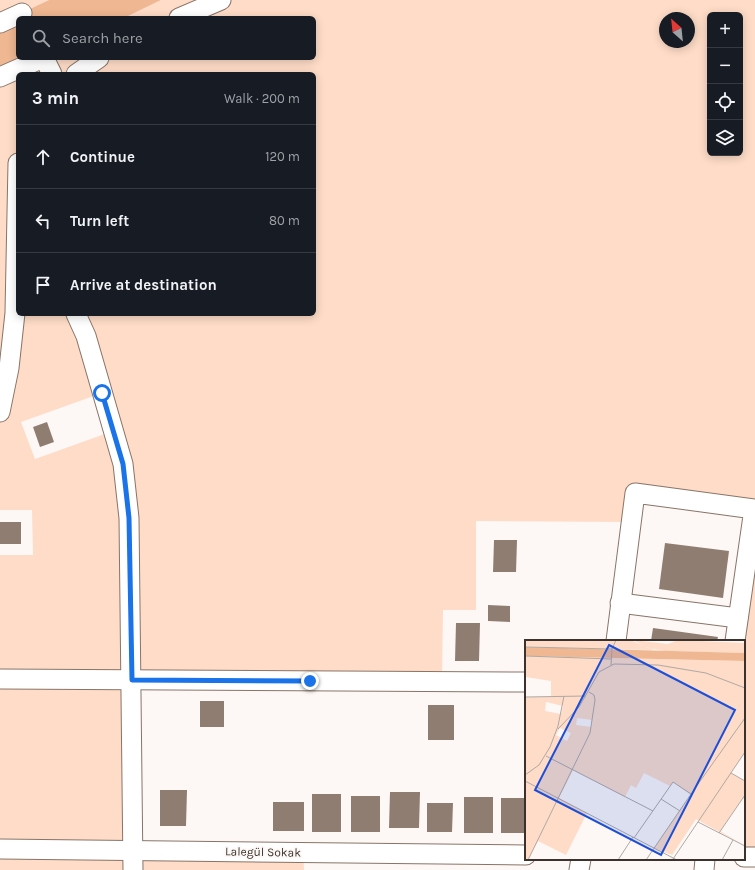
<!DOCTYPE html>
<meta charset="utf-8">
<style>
:root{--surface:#171b24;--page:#242831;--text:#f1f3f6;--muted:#9ea1a6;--line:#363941}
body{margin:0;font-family:Karla,sans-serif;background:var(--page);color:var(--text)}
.controls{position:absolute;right:12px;top:12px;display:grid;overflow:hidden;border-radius:6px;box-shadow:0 2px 10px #0003}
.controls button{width:36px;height:36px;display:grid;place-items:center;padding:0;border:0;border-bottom:1px solid var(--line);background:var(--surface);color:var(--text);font:20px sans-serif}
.compass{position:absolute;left:659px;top:12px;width:36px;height:36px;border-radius:50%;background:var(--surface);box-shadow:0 2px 10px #0003;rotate:333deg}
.stop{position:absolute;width:12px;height:12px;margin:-9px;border:3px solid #1a73e8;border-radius:50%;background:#fff}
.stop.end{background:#1a73e8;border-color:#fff;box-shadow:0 1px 4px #0008}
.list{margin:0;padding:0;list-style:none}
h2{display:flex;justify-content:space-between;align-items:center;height:52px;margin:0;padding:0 16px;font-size:17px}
h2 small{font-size:13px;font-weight:400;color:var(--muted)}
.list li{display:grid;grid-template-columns:26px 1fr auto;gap:12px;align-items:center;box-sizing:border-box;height:64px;padding:0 16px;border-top:1px solid var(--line)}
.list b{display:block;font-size:15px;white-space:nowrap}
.list em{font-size:13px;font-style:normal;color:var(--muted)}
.icon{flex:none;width:22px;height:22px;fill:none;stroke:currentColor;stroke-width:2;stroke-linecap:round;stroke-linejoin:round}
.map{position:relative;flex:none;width:755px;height:870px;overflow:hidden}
.search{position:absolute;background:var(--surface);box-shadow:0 2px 10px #0003;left:16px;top:16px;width:300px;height:44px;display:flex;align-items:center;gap:10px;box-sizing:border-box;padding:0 14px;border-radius:6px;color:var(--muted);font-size:15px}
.panel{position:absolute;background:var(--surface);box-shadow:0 2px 10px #0003;left:16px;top:72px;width:300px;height:244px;border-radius:6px}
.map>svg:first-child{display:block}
</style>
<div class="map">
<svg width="755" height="870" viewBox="0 0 755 870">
<rect width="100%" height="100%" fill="#fdf8f5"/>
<!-- green -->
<g fill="#fedcc7" fill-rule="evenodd">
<path d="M0,0H49L0,23Z"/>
<path d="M161,0H755V851L744,852V641L754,509L635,493L631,522L476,521V610H443L442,681L132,680L133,850L303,852L304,870H0V555H33L32,510H0V77L43,58H314V18H124ZM710,15H740V153H710ZM665,18H689V42H665ZM18,74H314V314H18ZM102,393L113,431L35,459L21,422Z"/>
</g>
<!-- water -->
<path fill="#efb792" d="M49,0H161L124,18H18V58H43L0,77V23Z"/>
<!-- building -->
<g fill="#907d71">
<path d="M47,422L54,442L40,447L33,427Z"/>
<rect x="0" y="522" width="21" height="22"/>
<path d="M494,540H517L516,572H493Z"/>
<path d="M665,543L729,551L723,598L659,589Z"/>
<path d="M488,605L510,606V622L488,621Z"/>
<path d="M456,623H480L479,661H455Z"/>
<path d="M653,628L718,637L717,641H651Z"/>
<rect x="200" y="701" width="24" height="26"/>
<rect x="428" y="705" width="26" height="35"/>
<path d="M160,790H187L186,826H160Z"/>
<path d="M390,792H420L419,828H389Z"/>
<rect x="312" y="794" width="29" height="38"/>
<rect x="351" y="796" width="29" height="36"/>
<rect x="464" y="797" width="29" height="36"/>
<rect x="501" y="798" width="25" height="35"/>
<rect x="273" y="802" width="31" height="29"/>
<path d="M427,803H453L452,832H427Z"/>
</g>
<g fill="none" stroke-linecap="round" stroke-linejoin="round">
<!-- minor casing -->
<g stroke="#887468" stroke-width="21">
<g id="minor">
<path d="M179,18L221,0"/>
<path d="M0,23L22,13"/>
<path d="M44,58L52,74"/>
<path d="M76,74L99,58"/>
<path d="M0,77L43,58"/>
<path d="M76,314L86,336L123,464L129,518L133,870"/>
<path d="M0,412L9,368L15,313L18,163"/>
<path d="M620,603L738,618"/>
<path d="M616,641L635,493L754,509L735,641"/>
<path d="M0,679L526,682"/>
<path d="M0,849L526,855"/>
<path d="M744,857H755"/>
<path d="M579,870L581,859"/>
<path d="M704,870L705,859"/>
</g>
</g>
<!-- minor -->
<use href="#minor" stroke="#fff" stroke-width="19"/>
</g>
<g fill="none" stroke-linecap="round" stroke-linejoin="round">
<!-- route -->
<path stroke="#1a73e8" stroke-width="5" d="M102,393L123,464L129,518L132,680L310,681"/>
</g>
<g text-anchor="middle" stroke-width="3.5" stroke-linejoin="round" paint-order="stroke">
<!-- street labels -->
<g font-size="12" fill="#3b322d" stroke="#fdf8f5">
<text transform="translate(263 852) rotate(1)" y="4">Lalegül Sokak</text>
</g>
</g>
<!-- overview -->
<g transform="translate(525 640)">
<rect width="220" height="220" fill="#fdf8f5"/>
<path d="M0,0H105L129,10L0,7ZM108,0L143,4L153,0L220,3V13L140,11L123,8ZM0,16L220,21V112L206,133L220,141V160L218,158L195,191L220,206L171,179L147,215L129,208L166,155L148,142L145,146L119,133L111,148L106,145L100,157L48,130L34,158L62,173L41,215L13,201L3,220H0V57H26V41L1,37ZM21,62L38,66L36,74L20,71ZM52,78L67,80L66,87L51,85ZM35,88L46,93L42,101L31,95Z" fill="#fedcc7" fill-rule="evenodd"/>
<path d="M0,7L220,13V21L0,16Z" fill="#efb792"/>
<path fill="none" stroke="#afa9a5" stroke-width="1" d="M0,7L87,9M0,16L86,19M86,25L87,9L91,0M0,57L61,56M33,89L54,67L74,32L89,24L133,25L181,33L220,48M21,116L128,171M206,133L220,141M0,135L14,125L25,107L33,86L39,56M0,141L152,220M166,154L220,78M136,159L155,171M173,182L220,206M194,193L220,155M109,198L148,142L166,154L121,220M148,219L220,112M3,220L65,93L70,60L69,55L64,52M93,220L108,197M197,220L208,200"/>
<path fill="#1d4ed8" fill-opacity="0.15" stroke="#1d4ed8" stroke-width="2" d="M84,5L210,70L136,215L10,150Z"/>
<rect width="220" height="220" fill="none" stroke="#3b322d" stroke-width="2"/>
</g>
</svg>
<div class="controls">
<button>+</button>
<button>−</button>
<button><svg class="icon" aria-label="locate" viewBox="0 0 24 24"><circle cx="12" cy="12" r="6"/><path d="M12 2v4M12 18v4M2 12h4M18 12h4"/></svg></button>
<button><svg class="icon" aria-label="layers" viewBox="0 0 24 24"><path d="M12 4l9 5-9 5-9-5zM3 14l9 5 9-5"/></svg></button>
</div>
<svg class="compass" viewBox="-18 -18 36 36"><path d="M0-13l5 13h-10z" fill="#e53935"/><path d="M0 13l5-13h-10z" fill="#9ea1a6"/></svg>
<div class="stop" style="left:102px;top:393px"></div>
<div class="stop end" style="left:310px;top:681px"></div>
<div class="search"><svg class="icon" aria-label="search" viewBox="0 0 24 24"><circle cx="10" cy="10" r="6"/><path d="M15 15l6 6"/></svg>Search here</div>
<section class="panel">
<h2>3 min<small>Walk · 200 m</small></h2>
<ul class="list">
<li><svg class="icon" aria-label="ahead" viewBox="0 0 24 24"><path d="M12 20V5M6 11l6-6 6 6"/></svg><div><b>Continue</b></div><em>120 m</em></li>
<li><svg class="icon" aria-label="left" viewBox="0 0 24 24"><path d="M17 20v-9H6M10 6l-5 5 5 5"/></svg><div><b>Turn left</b></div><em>80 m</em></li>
<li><svg class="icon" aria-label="arrive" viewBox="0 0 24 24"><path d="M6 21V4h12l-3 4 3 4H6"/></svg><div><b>Arrive at destination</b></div></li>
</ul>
</section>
</div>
